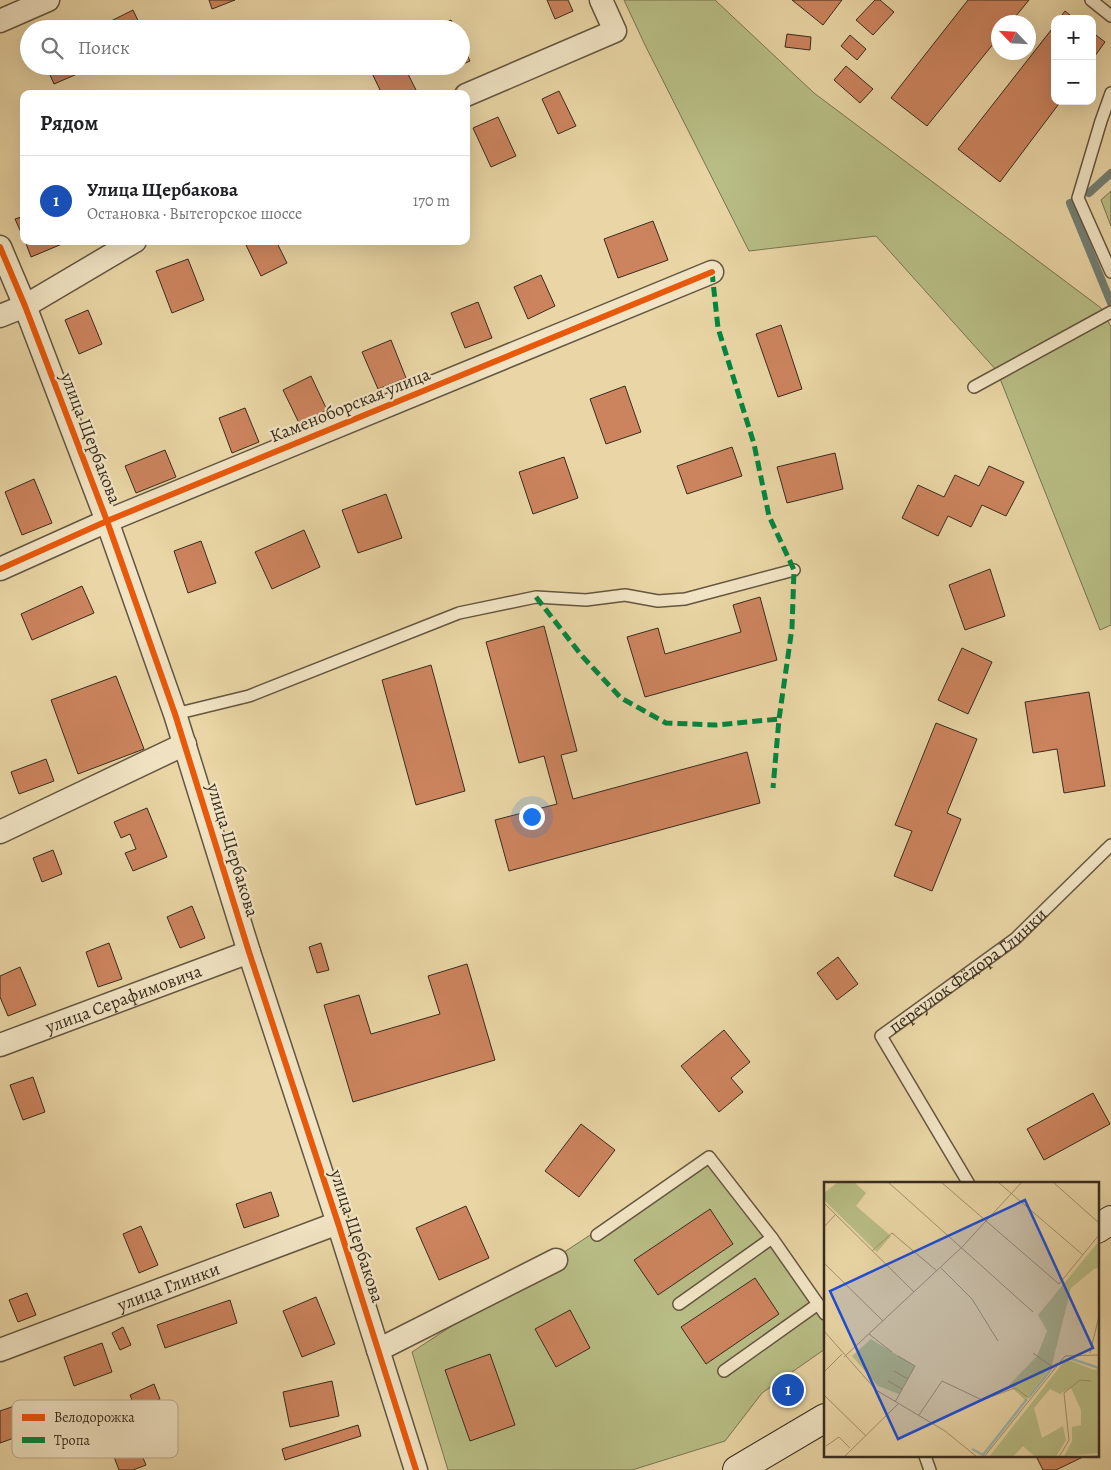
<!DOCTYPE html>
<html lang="ru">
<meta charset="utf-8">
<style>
:root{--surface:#fff;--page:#f6f6f6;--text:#202124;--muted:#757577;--line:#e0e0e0;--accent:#db2777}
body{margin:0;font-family:Alegreya,serif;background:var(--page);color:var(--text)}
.controls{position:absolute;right:15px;top:15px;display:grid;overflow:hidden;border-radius:10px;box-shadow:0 5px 20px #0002}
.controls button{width:45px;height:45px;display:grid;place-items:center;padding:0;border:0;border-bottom:1px solid var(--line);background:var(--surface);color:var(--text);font:25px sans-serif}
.compass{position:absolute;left:991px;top:15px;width:45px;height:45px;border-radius:50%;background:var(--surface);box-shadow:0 5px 20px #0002;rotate:295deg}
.you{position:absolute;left:531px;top:816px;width:18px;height:18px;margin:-12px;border:4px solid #fff;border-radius:50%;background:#1a73e8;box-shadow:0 0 0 8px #1a73e833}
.badge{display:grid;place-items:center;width:32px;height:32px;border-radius:50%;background:var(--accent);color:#fff;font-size:16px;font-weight:700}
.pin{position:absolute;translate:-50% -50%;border:2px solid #fff;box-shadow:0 1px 5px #0006}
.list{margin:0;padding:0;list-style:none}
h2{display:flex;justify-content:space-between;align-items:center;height:65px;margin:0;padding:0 20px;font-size:21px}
h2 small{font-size:16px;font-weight:400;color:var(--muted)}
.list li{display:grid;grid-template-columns:32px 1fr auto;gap:15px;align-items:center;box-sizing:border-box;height:90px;padding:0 20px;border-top:1px solid var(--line)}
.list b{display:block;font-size:19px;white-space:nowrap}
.list p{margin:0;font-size:16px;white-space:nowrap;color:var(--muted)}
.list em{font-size:16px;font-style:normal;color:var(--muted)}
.icon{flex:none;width:28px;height:28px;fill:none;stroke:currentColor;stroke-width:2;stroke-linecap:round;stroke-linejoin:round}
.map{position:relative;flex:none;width:1111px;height:1470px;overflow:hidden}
.search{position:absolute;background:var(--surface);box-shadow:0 5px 20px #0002;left:20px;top:20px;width:450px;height:55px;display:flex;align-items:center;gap:12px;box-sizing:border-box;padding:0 18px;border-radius:28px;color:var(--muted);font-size:19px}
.panel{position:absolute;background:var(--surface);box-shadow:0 5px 20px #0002;left:20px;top:90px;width:450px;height:155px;border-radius:10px}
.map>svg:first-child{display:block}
</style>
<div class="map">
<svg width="1111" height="1470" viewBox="0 0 1111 1470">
<rect width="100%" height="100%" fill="#e9d5a5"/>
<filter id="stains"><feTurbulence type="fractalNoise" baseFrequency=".004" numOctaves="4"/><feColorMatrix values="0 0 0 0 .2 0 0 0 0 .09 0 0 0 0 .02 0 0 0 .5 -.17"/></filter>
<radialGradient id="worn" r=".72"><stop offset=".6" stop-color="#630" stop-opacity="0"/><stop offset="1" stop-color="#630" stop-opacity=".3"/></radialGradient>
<!-- green -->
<g fill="#b8bd85" stroke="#787451">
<path d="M624,0H715L814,93L1101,308L1111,327V625L1100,630L997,371L876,236L749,251L645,45Z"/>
<path d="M1111,191V226L1101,200Z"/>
<path d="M709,1157L825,1317V1349L762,1393L725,1441L632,1470H448L412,1352Z"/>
</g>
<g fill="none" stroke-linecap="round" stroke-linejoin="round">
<!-- stream -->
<g stroke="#737f75" stroke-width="8">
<path d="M1089,193L1111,173"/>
<path d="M1070,203L1111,303"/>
</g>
</g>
<!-- building -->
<g fill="#cc845e" stroke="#382c1d">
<path d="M209,0H235L212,9Z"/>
<path d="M547,0H568L573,11L555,19Z"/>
<path d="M792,0H842L823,25Z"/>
<path d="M875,0H880L894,12L873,35L856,20Z"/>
<path d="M968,0H1029L1011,22H998V38L927,126L891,98Z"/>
<path d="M133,10L142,29H115L111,21Z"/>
<path d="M1065,11L1075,19H1059Z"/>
<path d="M451,20L455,29H432Z"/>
<path d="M1055,25V101H1061L1000,182L958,149Z"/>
<path d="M1092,32L1105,42L1092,60Z"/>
<path d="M787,34L811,37L810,50L785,47Z"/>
<path d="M850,35L866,49L857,60L841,46Z"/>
<path d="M461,42L470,61L461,65Z"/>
<path d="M46,66H74L77,74L54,84Z"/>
<path d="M375,66H404L416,90L407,94H382L370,69Z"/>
<path d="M443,66H458L446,72Z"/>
<path d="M846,66L873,89L860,103L834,80Z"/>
<path d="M559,91L576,126L558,134L542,99Z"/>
<path d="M498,117L516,156L491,167L473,128Z"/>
<path d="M24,216V239L15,219Z"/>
<path d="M653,221L668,260L618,278L604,239Z"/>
<path d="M25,241H61L62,244L31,257Z"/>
<path d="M244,241H276L287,263L261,276Z"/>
<path d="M188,259L204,300L172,313L156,271Z"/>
<path d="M541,275L555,306L528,319L514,287Z"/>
<path d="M478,302L492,338L465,348L451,313Z"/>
<path d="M88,310L102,344L79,354L65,320Z"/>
<path d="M781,325L802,389L778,397L756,334Z"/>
<path d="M391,340L406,378L378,389L362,352Z"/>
<path d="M311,376L327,410L299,423L283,390Z"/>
<path d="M625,386L641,432L606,444L590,399Z"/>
<path d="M245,408L259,442L232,453L219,418Z"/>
<path d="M732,447L742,476L687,494L677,466Z"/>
<path d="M165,450L176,477L136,493L125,466Z"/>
<path d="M835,453L843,489L787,503L777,467Z"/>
<path d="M564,457L578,498L533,514L519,472Z"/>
<path d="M989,466L1024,482L1006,516L982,505L971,527L948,516L938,536L902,518L918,485L944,497L955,475L979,486Z"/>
<path d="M34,479L52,523L22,535L5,492Z"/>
<path d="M386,494L402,538L358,553L342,510Z"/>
<path d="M304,530L320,567L272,589L255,552Z"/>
<path d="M201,541L216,583L188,593L174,551Z"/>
<path d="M990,569L1005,616L965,630L949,585Z"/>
<path d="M82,586L94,613L32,640L21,614Z"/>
<path d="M760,597L777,660L645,697L627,637L658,628L665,654L741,632L733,605Z"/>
<path d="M544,626L577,751L561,755L573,799L747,752L760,803L509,871L495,820L557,804L544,756L519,763L486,642Z"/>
<path d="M962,648L992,662L968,714L938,700Z"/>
<path d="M431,665L465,791L416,805L382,680Z"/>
<path d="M116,676L144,749L78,774L51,700Z"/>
<path d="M1089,692L1105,786L1064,793L1057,749L1033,753L1025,702Z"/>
<path d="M936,723L977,739L947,813L961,819L932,891L894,876L912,831L895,825Z"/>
<path d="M46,759L54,781L19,794L11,772Z"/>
<path d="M147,808L167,857L133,871L125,853L136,849L130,834L121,838L114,822Z"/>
<path d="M53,850L62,874L42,882L33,858Z"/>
<path d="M192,906L205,938L180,948L167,917Z"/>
<path d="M109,943L122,979L98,987L86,952Z"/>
<path d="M321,943L329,970L317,973L309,947Z"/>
<path d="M838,957L858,984L837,1000L817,973Z"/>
<path d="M467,964L495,1060L353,1102L324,1005L359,995L371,1034L440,1014L428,976Z"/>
<path d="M20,967L36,1005L8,1016L0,997V976Z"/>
<path d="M724,1030L750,1062L731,1078L743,1092L719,1112L681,1066Z"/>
<path d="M33,1077L45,1112L23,1120L10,1085Z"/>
<path d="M1093,1093L1110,1124L1044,1160L1027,1129Z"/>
<path d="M581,1124L615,1150L579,1197L545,1171Z"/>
<path d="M271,1192L279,1216L244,1228L236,1204Z"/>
<path d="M466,1206L489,1258L439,1280L416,1228Z"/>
<path d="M710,1209L733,1244L658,1295L634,1260Z"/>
<path d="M141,1226L158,1265L139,1273L123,1234Z"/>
<path d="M755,1278L779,1314L706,1364L681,1327Z"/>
<path d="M27,1293L36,1315L18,1322L9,1300Z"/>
<path d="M316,1297L335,1344L302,1357L283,1311Z"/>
<path d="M230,1300L237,1323L165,1348L157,1325Z"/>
<path d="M570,1310L590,1348L556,1367L535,1329Z"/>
<path d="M123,1327L131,1345L120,1350L112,1333Z"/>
<path d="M102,1343L112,1372L74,1386L64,1357Z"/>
<path d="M490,1354L515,1425L470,1441L445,1370Z"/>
<path d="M332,1381L339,1416L290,1427L283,1392Z"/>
<path d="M154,1384L160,1399L136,1410L130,1395Z"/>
<path d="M29,1401L39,1429L0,1443V1411Z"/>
<path d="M358,1425L361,1436L285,1460L282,1449Z"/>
<path d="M133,1434L146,1465L133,1470H119L109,1444Z"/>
<path d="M1036,1456H1085L1056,1470H1043Z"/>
</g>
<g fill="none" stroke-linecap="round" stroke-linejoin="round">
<!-- service casing -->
<g stroke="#64563f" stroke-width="14">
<g id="service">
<path d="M1091,0L1111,16"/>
<path d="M1111,93L1101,121L1078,198L1111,272"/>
<path d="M974,387L1111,312"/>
<path d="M175,714L249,696L459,613L536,597L586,600L625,595L658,601L685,599L794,570"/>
<path id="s1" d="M969,1184L881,1036L1015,939L1111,845"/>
<path d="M597,1235L709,1157L772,1238L825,1314"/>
<path d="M679,1304L772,1238"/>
<path d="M724,1371L818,1304"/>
<path d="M925,1456L930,1470"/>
</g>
</g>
<!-- minor casing -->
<g stroke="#64563f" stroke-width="25">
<g id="minor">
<path d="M0,21L48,0"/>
<path d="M466,95L615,31L601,0"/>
<path d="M0,247L25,306L107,521L175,714L249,952L338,1223L416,1470"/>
<path d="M0,316L25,306L135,241"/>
<path d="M0,569L107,521L712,272"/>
<path d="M0,832L185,744"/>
<path id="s2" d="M0,1045L249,952"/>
<path id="s3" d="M0,1350L338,1223"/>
<path d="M378,1350L556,1260"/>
</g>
</g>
<!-- secondary casing -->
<g stroke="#382c1d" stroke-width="30">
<g id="secondary">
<path d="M1097,1229L1111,1220"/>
<path d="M737,1470L825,1418"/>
</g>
</g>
<!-- service -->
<use href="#service" stroke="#f1e4c4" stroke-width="11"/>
<!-- minor -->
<use href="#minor" stroke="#f1e4c4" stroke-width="22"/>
<!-- secondary -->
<use href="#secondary" stroke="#f1e4c4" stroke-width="28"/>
<!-- quiet -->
<g stroke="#00873e" stroke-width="5" stroke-dasharray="10 5" stroke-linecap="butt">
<path d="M712,272L718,328L754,444L769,516L794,570L792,628L779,719L773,788"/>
<path d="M536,597L582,656L621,698L666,723L716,725L779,719"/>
</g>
<!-- cycleway casing -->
<g stroke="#f1e4c4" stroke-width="9">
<g id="cycleway">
<path d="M0,247L25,306L107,521L175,714L249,952L338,1223L416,1470"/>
<path d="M0,569L107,521L712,272"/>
</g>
</g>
<!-- cycleway -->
<use href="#cycleway" stroke="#e8590c" stroke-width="6"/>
</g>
<g text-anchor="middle" stroke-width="4.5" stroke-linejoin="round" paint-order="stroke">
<!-- street labels -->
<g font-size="18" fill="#382c1d" stroke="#f1e4c4">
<text transform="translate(350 405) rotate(-22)" y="6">Каменоборская улица</text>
<text transform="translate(91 438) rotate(69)" y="6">улица Щербакова</text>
<text transform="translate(233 850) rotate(73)" y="6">улица Щербакова</text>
<text dy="6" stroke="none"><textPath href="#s1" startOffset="281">переулок Фёдора Глинки</textPath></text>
<text dy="6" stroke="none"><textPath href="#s2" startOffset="132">улица Серафимовича</textPath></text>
<text transform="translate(357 1236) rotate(72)" y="6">улица Щербакова</text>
<text dy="6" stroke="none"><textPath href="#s3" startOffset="180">улица Глинки</textPath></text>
</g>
</g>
<!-- overview -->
<g transform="translate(824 1182)">
<rect width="275" height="275" fill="#e9d5a5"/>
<path d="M14,0H30L42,11L32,24L67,54L53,70L0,18V11ZM275,59V86L270,87L247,106L228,183L201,218L185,203L213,174L223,149L214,133ZM47,157L91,184L75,212L54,204L28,174ZM242,177L270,188L275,187V271L240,274L248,259V245L257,243V228L247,206L236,212L226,207L210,226L218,256L239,244L242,258L232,275H211L199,264L189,275H165Z" fill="#b8bd85"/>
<path fill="none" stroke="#9ab7b0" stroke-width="2.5" d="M245,176L275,186M205,215L228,186M148,267L159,273L203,217"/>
<path fill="none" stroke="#a2916f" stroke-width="1" d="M64,0L209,130M117,0L235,102L275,53M174,0L259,73M229,0L275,41M0,21L90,110M0,45L11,33M48,69L68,51L113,89M0,81L59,139M117,86L148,117L174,159M0,149L52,208L121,249L153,275M45,152L68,170M209,171L230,186M266,171L275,134M20,175L138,65L198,0M70,189L84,197M0,190L18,172M64,199L78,207M0,213L42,254M71,220L91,184L74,174M95,233L118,199L158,218L191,206L205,216M2,264L15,255L26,266M20,275L74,222M160,275L241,174L275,173M235,275L245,258L240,211L256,198L267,199M251,275L275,274"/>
<path fill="#1d4ed8" fill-opacity="0.15" stroke="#1d4ed8" stroke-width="2.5" d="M201,18L269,166L74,257L6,109Z"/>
<rect width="275" height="275" fill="none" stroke="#382c1d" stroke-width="2.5"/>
</g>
<!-- legend -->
<rect x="12" y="1400" width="166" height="58" rx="8" fill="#f1e4c4" stroke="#baad92" stroke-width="1"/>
<rect x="22" y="1414" width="23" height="7" fill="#e8590c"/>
<rect x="22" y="1437" width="23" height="6" fill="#00873e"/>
<g font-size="14" fill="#382c1d">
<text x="54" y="1422">Велодорожка</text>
<text x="54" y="1445">Тропа</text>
</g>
<rect width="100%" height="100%" filter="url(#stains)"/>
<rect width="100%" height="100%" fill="url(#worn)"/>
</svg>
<div class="controls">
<button>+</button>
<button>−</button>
</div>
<svg class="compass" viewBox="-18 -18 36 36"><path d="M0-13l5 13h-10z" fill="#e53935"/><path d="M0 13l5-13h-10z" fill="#757577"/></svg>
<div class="you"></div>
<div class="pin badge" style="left:788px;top:1390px;background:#1a4fb4">1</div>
<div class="search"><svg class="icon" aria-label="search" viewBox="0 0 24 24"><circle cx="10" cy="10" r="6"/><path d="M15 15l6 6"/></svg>Поиск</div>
<section class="panel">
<h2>Рядом<small></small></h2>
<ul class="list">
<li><span class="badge" style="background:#1a4fb4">1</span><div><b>Улица Щербакова</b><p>Остановка · Вытегорское шоссе</p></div><em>170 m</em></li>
</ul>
</section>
</div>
